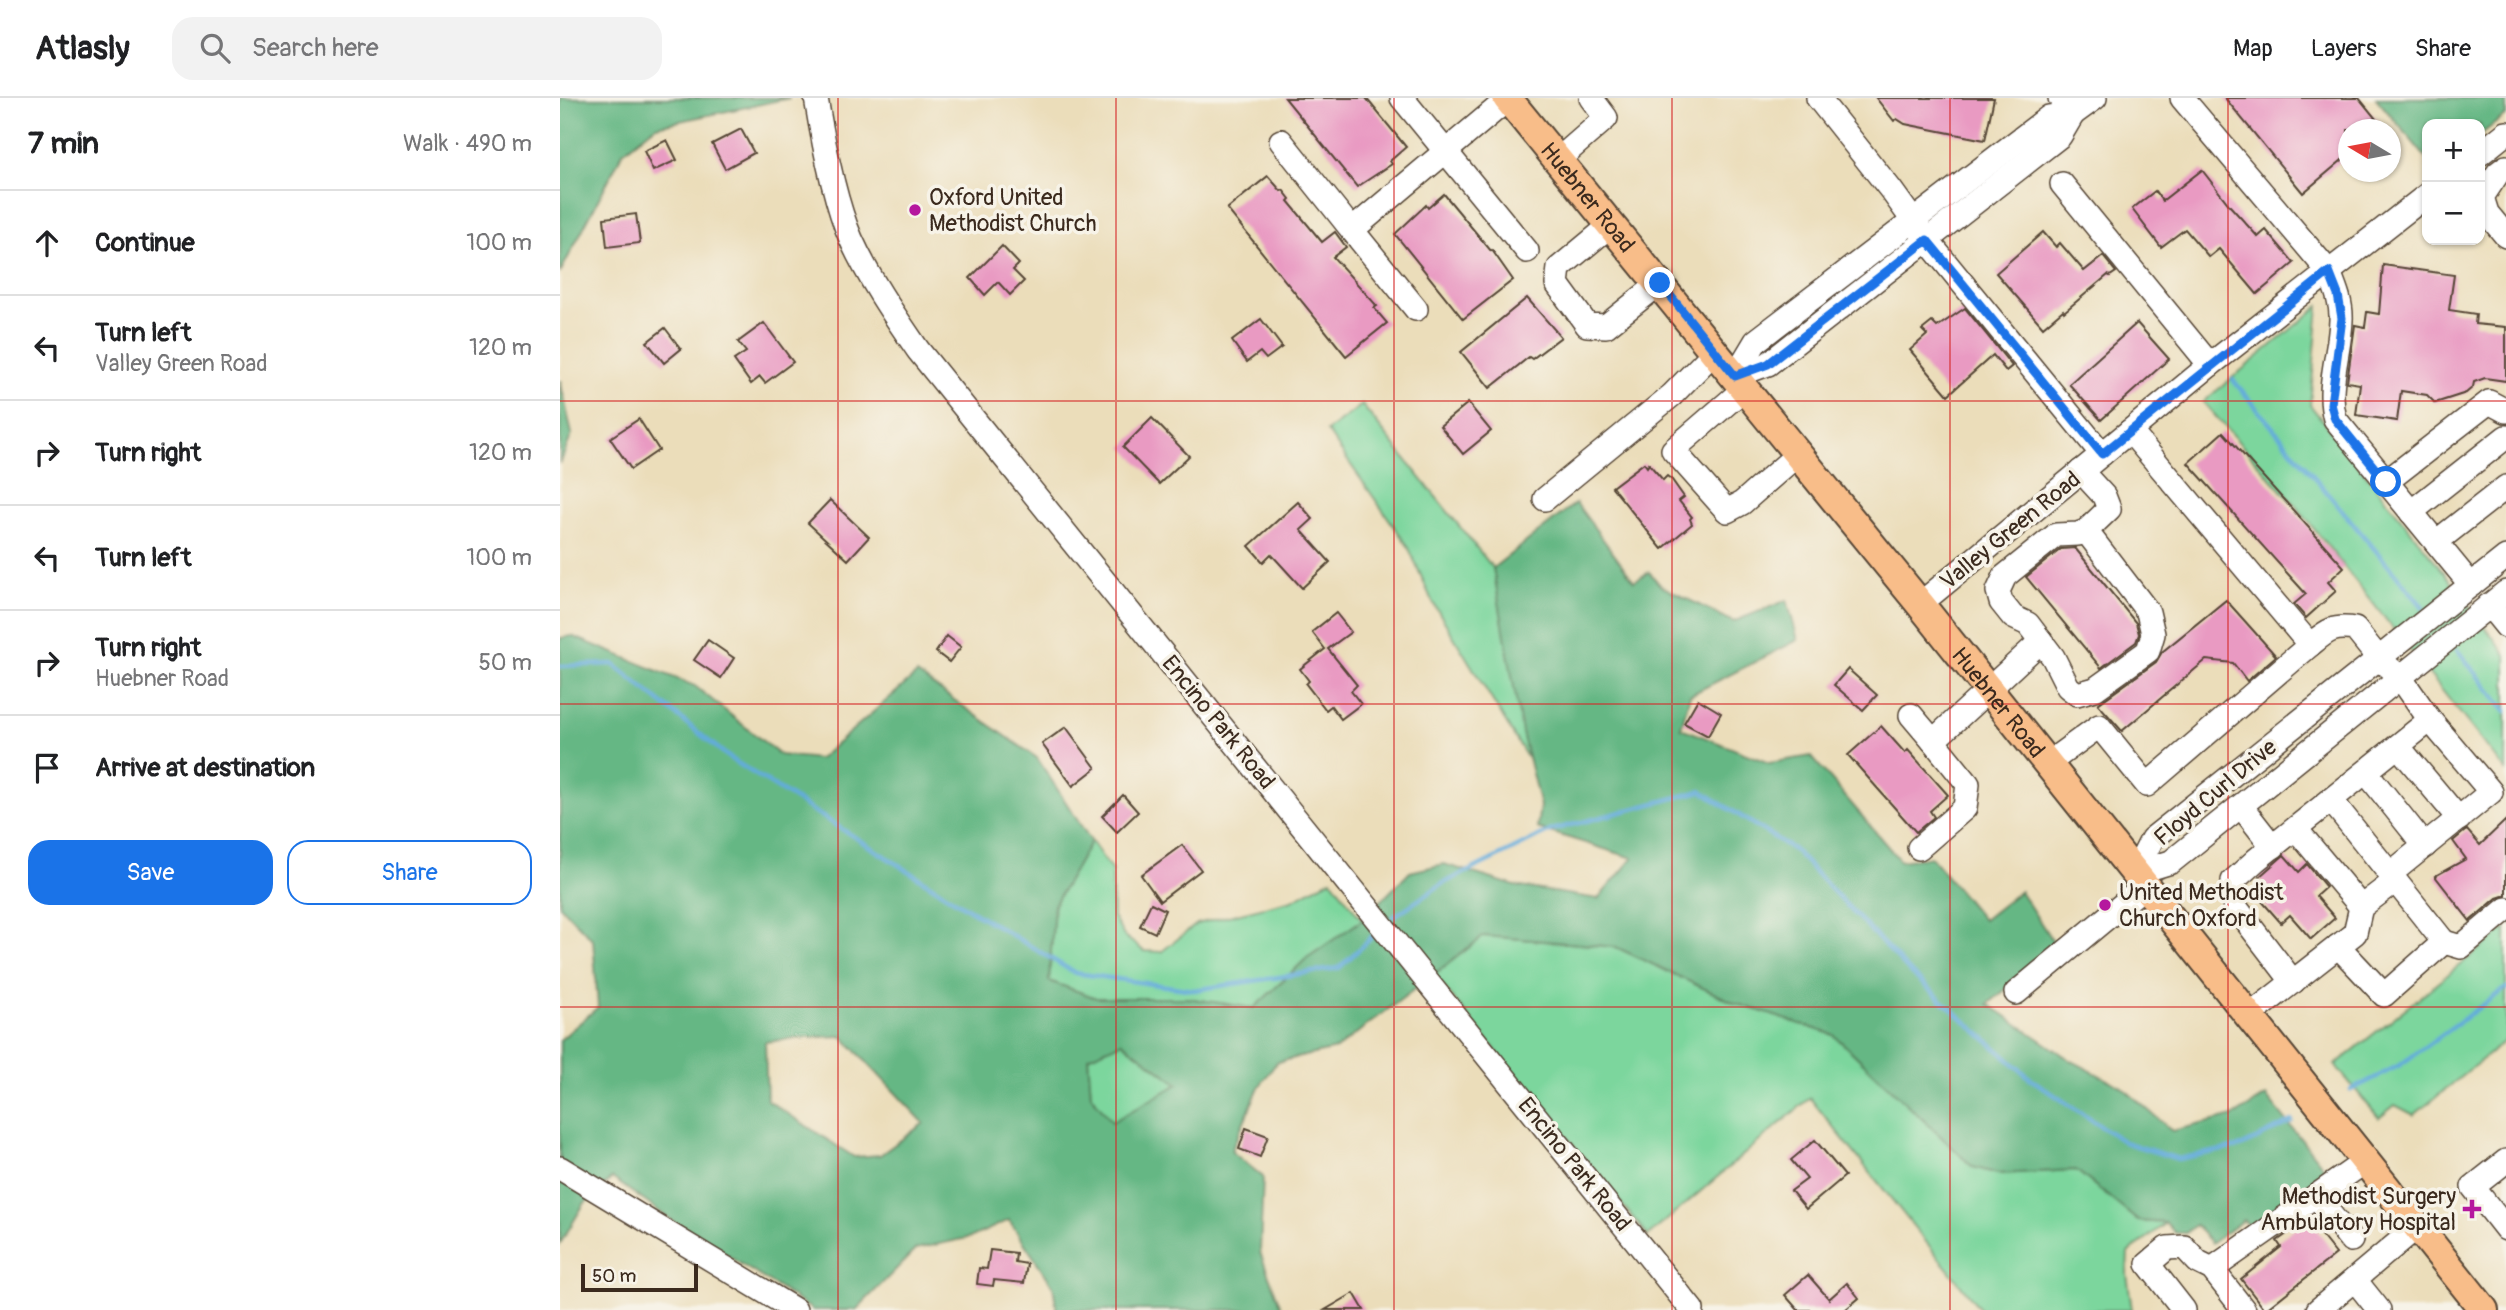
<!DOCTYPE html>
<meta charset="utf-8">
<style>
:root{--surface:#fff;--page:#f2f2f2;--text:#202124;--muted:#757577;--line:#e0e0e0;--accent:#1a73e8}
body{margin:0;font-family:Pangolin,sans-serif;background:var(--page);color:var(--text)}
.controls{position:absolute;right:21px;top:21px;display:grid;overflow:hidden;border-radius:14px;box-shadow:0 2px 5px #0004}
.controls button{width:63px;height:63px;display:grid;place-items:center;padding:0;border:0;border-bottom:2px solid var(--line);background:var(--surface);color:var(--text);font:35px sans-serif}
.compass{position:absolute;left:1778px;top:21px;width:63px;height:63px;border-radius:50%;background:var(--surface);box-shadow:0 2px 5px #0004;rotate:280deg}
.scale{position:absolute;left:21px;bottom:18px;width:117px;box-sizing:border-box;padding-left:7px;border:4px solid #3b2a1e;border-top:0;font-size:19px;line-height:24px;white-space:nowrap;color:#3b2a1e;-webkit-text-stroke:5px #f7f3e8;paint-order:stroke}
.stop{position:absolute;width:21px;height:21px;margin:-16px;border:5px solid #1a73e8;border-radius:50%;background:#fff}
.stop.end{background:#1a73e8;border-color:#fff;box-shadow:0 2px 7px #0008}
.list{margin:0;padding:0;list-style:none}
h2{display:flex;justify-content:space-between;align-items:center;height:91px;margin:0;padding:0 28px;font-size:30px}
h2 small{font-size:23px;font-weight:400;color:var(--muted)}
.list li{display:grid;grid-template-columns:46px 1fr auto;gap:21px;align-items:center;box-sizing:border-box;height:105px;padding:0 28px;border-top:2px solid var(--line)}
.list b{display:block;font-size:26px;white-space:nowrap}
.list p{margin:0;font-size:23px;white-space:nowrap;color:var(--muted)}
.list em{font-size:23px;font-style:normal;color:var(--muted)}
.actions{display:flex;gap:14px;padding:21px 28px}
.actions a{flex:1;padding:16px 0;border:2px solid var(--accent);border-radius:21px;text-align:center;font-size:24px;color:var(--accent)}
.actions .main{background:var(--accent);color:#fff}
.icon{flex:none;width:38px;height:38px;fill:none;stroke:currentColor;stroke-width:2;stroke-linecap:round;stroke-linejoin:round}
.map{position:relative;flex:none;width:1946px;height:1212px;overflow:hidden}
header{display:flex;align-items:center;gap:42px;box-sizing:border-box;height:98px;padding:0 35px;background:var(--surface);border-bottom:2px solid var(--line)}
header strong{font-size:33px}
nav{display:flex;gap:38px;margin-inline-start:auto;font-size:24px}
.search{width:490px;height:63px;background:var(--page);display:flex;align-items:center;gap:18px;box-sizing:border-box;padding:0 24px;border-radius:21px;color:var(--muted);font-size:26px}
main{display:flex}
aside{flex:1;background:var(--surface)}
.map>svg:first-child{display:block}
</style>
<header>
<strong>Atlasly</strong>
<div class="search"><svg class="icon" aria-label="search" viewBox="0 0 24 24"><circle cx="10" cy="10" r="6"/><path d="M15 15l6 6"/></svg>Search here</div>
<nav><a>Map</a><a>Layers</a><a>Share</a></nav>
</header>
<main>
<aside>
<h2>7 min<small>Walk · 490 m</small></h2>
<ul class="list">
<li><svg class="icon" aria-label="ahead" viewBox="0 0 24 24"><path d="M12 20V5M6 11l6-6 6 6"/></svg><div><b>Continue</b></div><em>100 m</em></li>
<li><svg class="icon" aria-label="left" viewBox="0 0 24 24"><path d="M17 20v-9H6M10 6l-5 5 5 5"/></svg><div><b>Turn left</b><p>Valley Green Road</p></div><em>120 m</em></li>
<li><svg class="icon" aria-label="right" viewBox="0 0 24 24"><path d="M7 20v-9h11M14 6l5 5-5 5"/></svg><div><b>Turn right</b></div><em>120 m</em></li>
<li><svg class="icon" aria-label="left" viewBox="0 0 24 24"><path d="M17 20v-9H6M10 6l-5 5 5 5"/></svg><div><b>Turn left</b></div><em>100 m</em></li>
<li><svg class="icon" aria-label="right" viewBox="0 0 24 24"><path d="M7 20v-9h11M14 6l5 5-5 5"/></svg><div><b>Turn right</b><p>Huebner Road</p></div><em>50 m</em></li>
<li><svg class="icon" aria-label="arrive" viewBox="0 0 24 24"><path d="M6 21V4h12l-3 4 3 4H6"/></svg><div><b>Arrive at destination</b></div></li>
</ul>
<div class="actions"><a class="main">Save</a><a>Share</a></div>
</aside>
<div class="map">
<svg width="1946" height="1212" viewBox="0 0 1946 1212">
<rect width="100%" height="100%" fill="#f7f3e8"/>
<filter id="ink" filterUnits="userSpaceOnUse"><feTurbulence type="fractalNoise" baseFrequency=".0143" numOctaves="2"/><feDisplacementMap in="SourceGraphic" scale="14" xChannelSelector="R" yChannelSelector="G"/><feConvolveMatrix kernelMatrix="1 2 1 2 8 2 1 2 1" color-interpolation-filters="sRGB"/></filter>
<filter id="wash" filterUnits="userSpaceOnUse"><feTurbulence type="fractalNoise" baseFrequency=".00686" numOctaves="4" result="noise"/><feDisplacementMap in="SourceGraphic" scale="28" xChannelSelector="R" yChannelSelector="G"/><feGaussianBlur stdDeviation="1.57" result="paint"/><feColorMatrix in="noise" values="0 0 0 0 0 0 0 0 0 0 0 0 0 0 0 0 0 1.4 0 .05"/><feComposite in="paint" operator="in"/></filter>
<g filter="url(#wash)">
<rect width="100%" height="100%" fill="#ebddba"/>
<!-- green -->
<g fill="#7cd69d" stroke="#5c805e" stroke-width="2">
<path d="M1759,208L1750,307L1892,484L1946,557V673L1735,407L1643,304Z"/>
<path d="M802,307L933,470L968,661L872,503L848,448L767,333Z"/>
<path d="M531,743L552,773L553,819L564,838L584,853L601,854L637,826L732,802L771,781L802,822L747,860L694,910L626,900H536L489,883L494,807Z"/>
<path d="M1946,830V942L1854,1017L1835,1007L1819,1020L1775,967Z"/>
<path d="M924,838L1056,849L1175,905L1274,937L1413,1069L1438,1076L1516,1072L1578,1123L1606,1125L1568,1155L1567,1176L1572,1212H1421L1250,1000L1088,1138L874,877Z"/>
<path d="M562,944L618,986L552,1025L531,997L528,958Z"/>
</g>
<!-- forest -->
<g fill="#65b784" stroke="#507051" stroke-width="2" fill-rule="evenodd">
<path d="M0,0H230L96,28L63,54L0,175Z"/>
<path d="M1816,0H1946V17L1920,37V26H1867V61Z"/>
<path d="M0,282L12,336L0,366Z"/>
<path d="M1016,405L1074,483L1089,474L1101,488L1173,524L1227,502L1238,542L1130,597L1121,630L1209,665L1251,658L1340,763L1371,759L1423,822L1460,793L1497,850L1428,906L1512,963L1562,989L1612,1033L1674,1018L1706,998L1771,1078L1694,1132L1683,1122L1652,1145L1635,1127L1626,1135H1615L1606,1125L1578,1123L1516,1072L1438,1076L1413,1069L1274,937L1175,905L1056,849L924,838L776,951L717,964L699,989L671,1053L703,1079L700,1154L722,1212H497L493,1188L449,1122L412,1139L356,1151L296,1212H253L107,1119L52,1080L24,1106L0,1146V942L38,909L33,842L0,808V540L12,538L135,588L220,657L259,661L357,576L477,660L531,743L494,807L489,883L536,900H626L694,910L747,860L802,822L850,774L884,766L955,788L1038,801L1073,760L977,730L980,708L962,635L933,470ZM282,938L364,1025L320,1057L294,1059L207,1002L205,944L237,940ZM562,944L618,986L552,1024L531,997L528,959Z"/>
</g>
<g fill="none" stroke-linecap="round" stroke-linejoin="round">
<!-- stream -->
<g stroke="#63acda" stroke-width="4.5">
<path d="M1673,282L1863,509"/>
<path d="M1897,552L1946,613"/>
<path d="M0,568L53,566L171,661L410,812L515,875L634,892L779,870L817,834"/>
<path d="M833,819L882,786L992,732L1141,693L1234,752L1352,876L1471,981L1564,1044L1618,1061L1683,1048L1732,1023"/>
<path d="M1791,992L1840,967L1946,890"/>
</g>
</g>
<g id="blocks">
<!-- building -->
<g fill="#e99ac2">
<path d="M725,0H806L846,49L830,63L832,66L797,89Z"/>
<path d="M1316,0H1434L1425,42L1345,26L1337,21L1334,23Z"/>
<path d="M1665,0H1799L1825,32H1788V57L1743,95Z"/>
<path d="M181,31L194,55L165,71L152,46Z"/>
<path d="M107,42L117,62L93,73L84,53Z"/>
<path d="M1642,72L1670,108L1698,139L1706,132L1734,165L1697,196L1659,151L1649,159L1625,131L1601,149L1572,111L1595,93L1602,103Z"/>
<path d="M708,78L721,93L723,92L730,101L728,103L762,144L775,134L786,149L773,159L817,208L814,210L827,225L786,258L667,111Z"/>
<path d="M884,96L931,153L932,152L953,182L903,221L835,136L866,107L868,110Z"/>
<path d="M76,116L80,145L47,149L44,120Z"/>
<path d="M1483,134L1496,149L1500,145L1524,173L1543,158L1556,174L1550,178L1548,177L1504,214L1503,212L1483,229L1436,175Z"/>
<path d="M442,148L459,166L453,172L464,183L450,197L438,184L425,197L410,180Z"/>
<path d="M1823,167L1894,177L1889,212L1916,216L1915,226L1946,229V283L1925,280L1914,284L1913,289L1906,295L1875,305L1867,297L1841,293L1837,323L1796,317L1800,286L1787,284L1795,227L1805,229L1807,214L1819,216Z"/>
<path d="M967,200L1001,239L972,261L969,259L930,290L901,254Z"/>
<path d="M1405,210L1452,268L1446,273L1433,257L1388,297L1350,252L1367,237L1362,232L1372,224L1377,229Z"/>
<path d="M701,221L722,249L706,261L700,254L687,264L672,243Z"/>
<path d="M204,225L233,264L205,285L200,279L191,286L174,262L186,254L178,244Z"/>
<path d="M1577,225L1609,261L1541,322L1509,286Z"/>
<path d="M105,230L121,251L104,265L87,244Z"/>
<path d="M908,305L931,333L903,356L880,328Z"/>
<path d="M592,320L629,358L599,386L563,349Z"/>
<path d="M79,321L99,352L71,371L50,340Z"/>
<path d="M1663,334L1784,469L1768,484L1776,493L1746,520L1734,506L1746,496L1628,365Z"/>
<path d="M1084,365L1087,369L1089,366L1103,382L1107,378L1112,382L1124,399L1119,403L1132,419L1130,421L1132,426L1102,451L1052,389Z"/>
<path d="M270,402L309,439L288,462L248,425Z"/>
<path d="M738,404L753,421L741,432L770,464L742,490L711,456L703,464L689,448Z"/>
<path d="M1515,450L1576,525L1579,536L1576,544L1541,570L1466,479L1501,451Z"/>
<path d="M1666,502L1716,558L1687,583L1673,565L1646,562L1562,633L1538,606L1596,564L1602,554Z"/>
<path d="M776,515L791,534L768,551L797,587L791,593L801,606L781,621L771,608L766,612L746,586L749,583L740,571L765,551L752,534Z"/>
<path d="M387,538L401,549L389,564L376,554Z"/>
<path d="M148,542L174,560L161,580L134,562Z"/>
<path d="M1288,571L1317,597L1303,612L1274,587Z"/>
<path d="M1138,601L1161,615L1148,638L1124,625Z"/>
<path d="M1321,628L1345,655L1348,652L1388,697L1370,713L1374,719L1356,734L1288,657Z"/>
<path d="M506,629L536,670L513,688L482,646Z"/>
<path d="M563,697L578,714L557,734L542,718Z"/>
<path d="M1946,722V797L1937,800L1910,823L1875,778L1906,761L1893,743L1905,733L1907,732L1920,747Z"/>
<path d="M622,747L641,772L600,803L581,777Z"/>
<path d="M1724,757L1739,774L1747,766L1766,789L1756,798L1775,820L1751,841L1730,817L1721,825L1700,801L1710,792L1699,779Z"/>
<path d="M591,805L605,812L595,835L580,828Z"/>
<path d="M686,1030L708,1038L700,1059L679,1051Z"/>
<path d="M1255,1042L1285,1078L1246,1111L1231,1093L1247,1081L1231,1062Z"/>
<path d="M1748,1121L1776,1156L1705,1212L1681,1181L1721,1149L1717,1143Z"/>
<path d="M430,1152L456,1155L455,1164L467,1166L464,1185L434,1182L433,1188L417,1186L419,1170L427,1171Z"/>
<path d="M1248,1177L1269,1201L1287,1185L1299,1200L1285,1212H1238L1225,1197Z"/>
<path d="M794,1195L804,1212H765Z"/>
</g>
</g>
</g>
<g filter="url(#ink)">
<use href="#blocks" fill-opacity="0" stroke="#554535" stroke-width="2"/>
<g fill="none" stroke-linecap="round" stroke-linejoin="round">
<!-- minor casing -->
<g stroke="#554535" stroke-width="26">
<g id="minor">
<path d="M256,0C263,43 274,102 291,141C309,181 334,217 358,252L1132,1212"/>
<path d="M842,0L967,153"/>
<path d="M1258,0L1331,92L1367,142L1542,356"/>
<path d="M1500,0L1513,16L1535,0"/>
<path d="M1622,0L1769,174C1775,189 1782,205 1781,222C1780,255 1766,289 1775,321L1911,487"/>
<path d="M721,43L792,132L948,1"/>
<path d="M1920,56L1946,35"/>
<path d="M999,61L1046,20L1031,0"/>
<path d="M1946,69L1938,75L1922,99L1927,115L1946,138"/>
<path d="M1502,86L1650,267"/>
<path d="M1052,126L999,170L997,186L1027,227L1046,228L1100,185"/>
<path d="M792,132L856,211"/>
<path d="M1175,278L1196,243L1489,19L1513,16"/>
<path d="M1175,278L1208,266L1500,38L1513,16"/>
<path d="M1185,290L1113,352L1167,413L1182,405L1238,356"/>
<path d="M1521,373L1544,398L1549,411L1526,433L1518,436L1496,437L1445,478L1438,493L1441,504L1453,519L1468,526L1493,559L1508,589L1517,596L1535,591L1588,553L1593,536L1588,514L1526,433"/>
<path d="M1826,384L1929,304L1946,313"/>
<path d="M985,401L1112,297L1155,253"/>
<path d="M1851,414L1946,339"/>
<path d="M1876,444L1946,389"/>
<path d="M1360,506L1650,267L1867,97"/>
<path d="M1929,507L1946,528"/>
<path d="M1750,547C1766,534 1772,527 1795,531L1819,561L1840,579L1870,622"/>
<path d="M1351,617L1373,643"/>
<path d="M1838,648L1899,721"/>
<path d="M1487,666L1539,628L1587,687L1750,547L1570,333"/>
<path d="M1806,674L1865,748"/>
<path d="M1771,702L1830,776"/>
<path d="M1681,708L1713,749"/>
<path d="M1736,731L1801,809"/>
<path d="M1359,750L1405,710L1408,686L1373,643L1481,543"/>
<path d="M1575,775L1592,741L1946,459"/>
<path d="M1575,775L1611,764L1946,494"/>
<path d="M1884,844L1901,849L1946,811"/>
<path d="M1733,884L1674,807L1673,783L1696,762L1870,622L1931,694L1830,776L1884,844L1824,897L1778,848"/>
<path d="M1456,895L1585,788"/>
<path d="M1689,918L1795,835L1801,809L1835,783"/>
<path d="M1946,1063L1913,1089L1946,1131"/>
<path d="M0,1070L235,1212"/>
<path d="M1756,1098L1791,1142"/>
<path d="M1652,1171L1806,1063"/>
<path d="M1795,1182L1819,1212"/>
<path d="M1624,1212L1588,1166L1607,1150L1624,1149L1638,1164L1652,1171L1684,1212"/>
<path d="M1758,1212L1858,1128"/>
</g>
</g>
<!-- major casing -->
<g stroke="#554535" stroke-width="32">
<g id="major">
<path id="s1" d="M947,0L1360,506L1924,1212"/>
</g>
</g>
<!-- minor -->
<use href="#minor" stroke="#fff" stroke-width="23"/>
<!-- major -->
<use href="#major" stroke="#f8bd89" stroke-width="28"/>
</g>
</g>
<g fill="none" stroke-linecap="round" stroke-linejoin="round" filter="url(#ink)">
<!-- route -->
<path stroke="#1a73e8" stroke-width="9" d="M1100,185L1175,278L1208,266L1367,142L1542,356L1769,174L1778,197L1782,220L1771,306L1775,321L1826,384"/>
</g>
<!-- grid -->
<path fill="none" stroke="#d62828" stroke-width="2" stroke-opacity="0.55" d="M278,0V1212M556,0V1212M834,0V1212M1112,0V1212M1390,0V1212M1668,0V1212M0,303H1946M0,606H1946M0,909H1946"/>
<!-- markers -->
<g fill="#b5179e" stroke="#f7f3e8" stroke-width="2.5">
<circle cx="355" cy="112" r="7"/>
<circle cx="1545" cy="807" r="7"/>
<path d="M1908.5 1100.5h7v7h7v7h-7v7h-7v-7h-7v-7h7z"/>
</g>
<g text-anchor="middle" stroke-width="7" stroke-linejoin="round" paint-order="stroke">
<!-- street labels -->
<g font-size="23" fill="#3b2a1e" stroke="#f7f3e8">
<text dy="8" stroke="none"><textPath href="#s1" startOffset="128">Huebner Road</textPath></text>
<text transform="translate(1450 432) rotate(-39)" y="8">Valley Green Road</text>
<text dy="8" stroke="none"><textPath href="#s1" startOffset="779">Huebner Road</textPath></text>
<text transform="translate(659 624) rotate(51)" y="8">Encino Park Road</text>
<text transform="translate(1655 694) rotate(-40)" y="8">Floyd Curl Drive</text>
<text transform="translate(1015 1066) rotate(51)" y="8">Encino Park Road</text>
</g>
<!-- poi labels -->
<g font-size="23" fill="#3b2a1e" stroke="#f7f3e8" text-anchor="start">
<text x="369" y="107">Oxford United<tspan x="369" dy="26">Methodist Church</tspan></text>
<text x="1559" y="802">United Methodist<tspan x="1559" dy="26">Church Oxford</tspan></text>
<text x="1896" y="1106" text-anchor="end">Methodist Surgery<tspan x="1896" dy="26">Ambulatory Hospital</tspan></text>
</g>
</g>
</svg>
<div class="controls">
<button>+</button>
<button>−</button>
</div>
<svg class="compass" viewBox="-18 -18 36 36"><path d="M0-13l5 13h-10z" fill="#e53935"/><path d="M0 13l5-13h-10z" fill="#757577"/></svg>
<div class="scale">50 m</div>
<div class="stop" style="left:1826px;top:384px"></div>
<div class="stop end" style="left:1100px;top:185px"></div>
</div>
</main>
